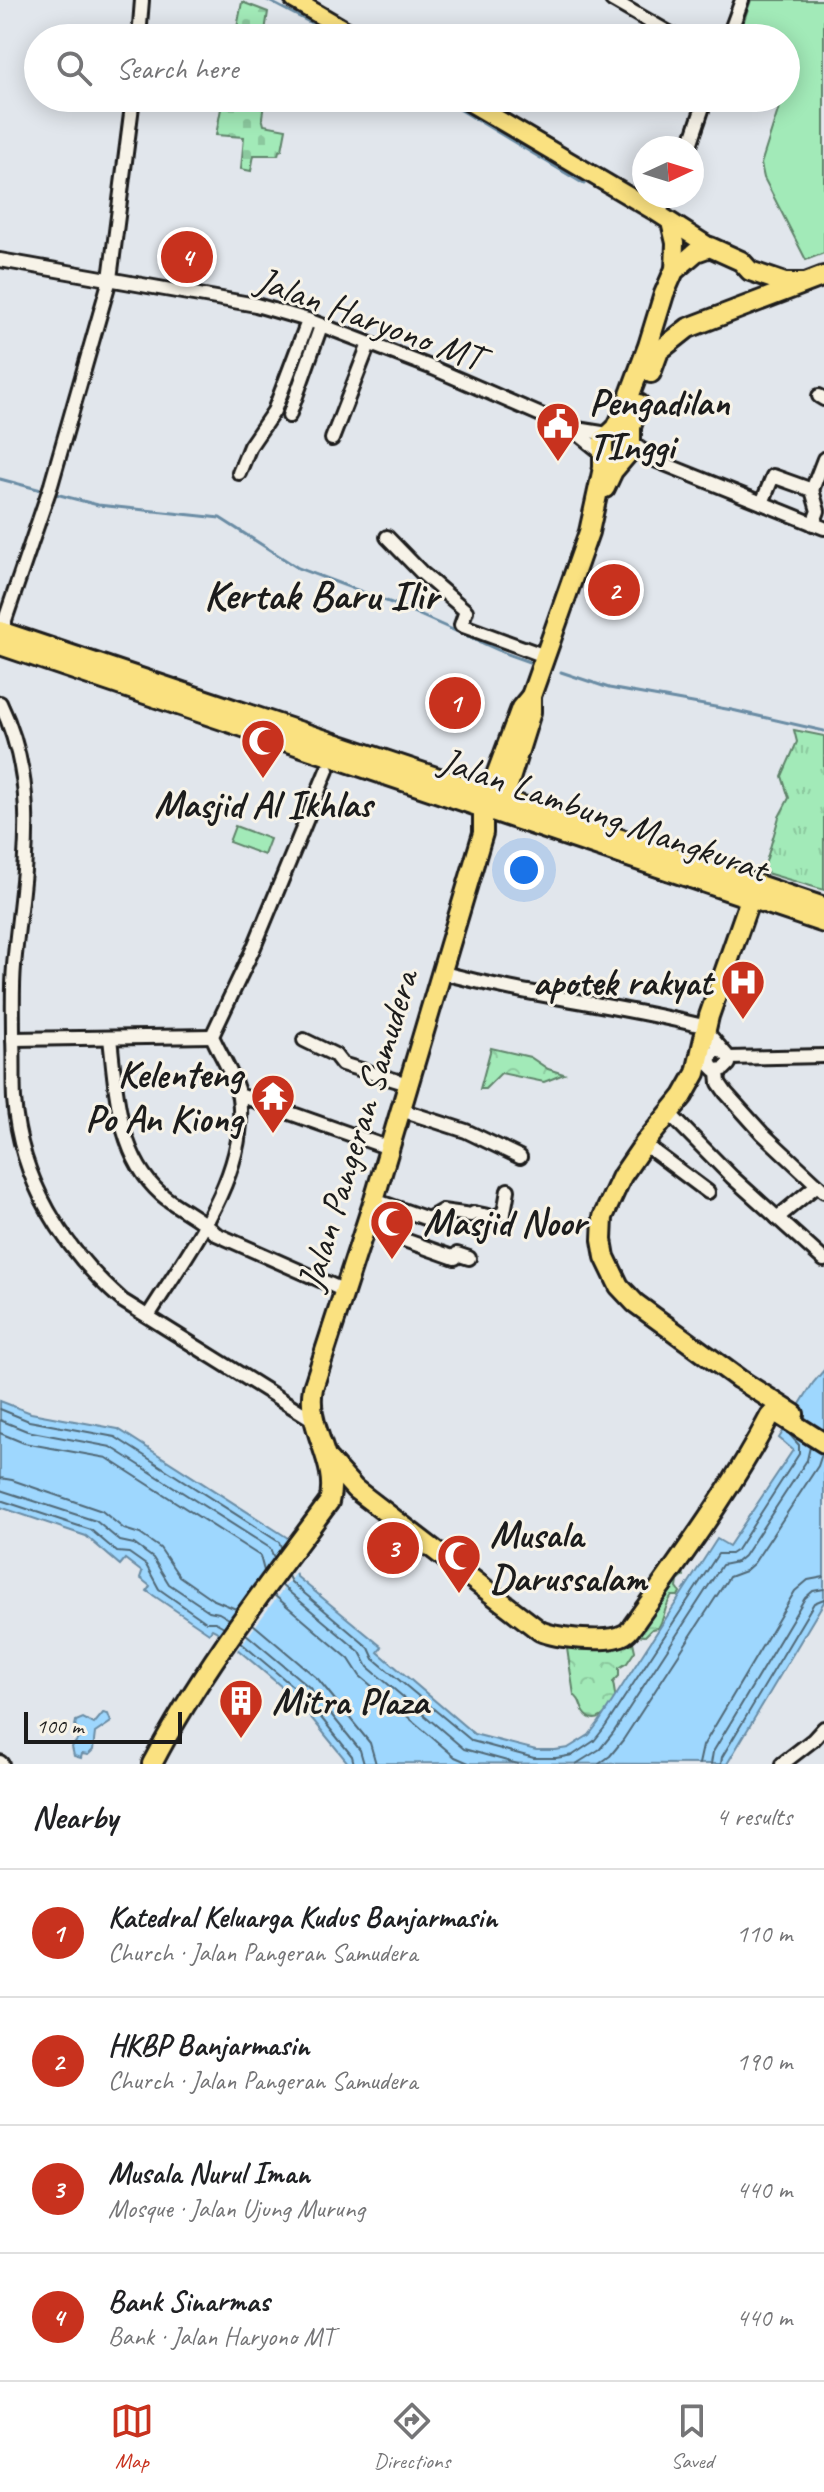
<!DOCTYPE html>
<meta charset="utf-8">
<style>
:root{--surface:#fff;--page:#f2f2f2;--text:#202124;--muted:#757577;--line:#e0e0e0;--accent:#c8321e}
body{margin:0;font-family:Caveat,sans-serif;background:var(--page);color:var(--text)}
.compass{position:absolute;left:632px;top:136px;width:72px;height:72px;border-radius:50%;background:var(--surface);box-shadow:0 4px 20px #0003;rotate:86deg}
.scale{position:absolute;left:24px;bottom:20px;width:158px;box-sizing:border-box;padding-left:8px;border:4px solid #1c1c1c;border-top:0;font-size:22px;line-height:28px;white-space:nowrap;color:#1c1c1c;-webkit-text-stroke:6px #f7f3e8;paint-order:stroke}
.you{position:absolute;left:524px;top:870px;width:28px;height:28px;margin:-20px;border:6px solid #fff;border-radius:50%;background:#1a73e8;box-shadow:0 0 0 12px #1a73e833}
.badge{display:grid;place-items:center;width:52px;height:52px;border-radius:50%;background:var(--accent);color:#fff;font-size:26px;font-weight:700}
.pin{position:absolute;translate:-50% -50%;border:4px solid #fff;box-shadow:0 2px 8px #0006}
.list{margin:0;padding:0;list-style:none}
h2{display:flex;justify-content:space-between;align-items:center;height:104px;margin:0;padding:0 32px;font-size:34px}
h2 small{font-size:26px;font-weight:400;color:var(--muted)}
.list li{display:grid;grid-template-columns:52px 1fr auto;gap:24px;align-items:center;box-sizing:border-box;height:128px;padding:0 32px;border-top:2px solid var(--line)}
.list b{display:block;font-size:30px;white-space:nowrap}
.list p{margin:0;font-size:26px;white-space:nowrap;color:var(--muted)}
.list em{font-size:26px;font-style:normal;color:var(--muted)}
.icon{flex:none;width:44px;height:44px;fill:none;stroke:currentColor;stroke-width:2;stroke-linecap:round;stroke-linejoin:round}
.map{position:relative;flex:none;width:824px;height:1764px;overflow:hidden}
.search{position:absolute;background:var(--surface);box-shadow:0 4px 20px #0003;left:24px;right:24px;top:24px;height:88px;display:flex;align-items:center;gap:20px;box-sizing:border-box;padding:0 28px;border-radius:44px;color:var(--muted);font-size:30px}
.sheet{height:616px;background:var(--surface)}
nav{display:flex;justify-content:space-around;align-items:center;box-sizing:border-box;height:112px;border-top:2px solid var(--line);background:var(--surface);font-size:22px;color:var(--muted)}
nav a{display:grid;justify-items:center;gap:4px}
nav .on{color:var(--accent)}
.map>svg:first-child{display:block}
</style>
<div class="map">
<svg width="824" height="1764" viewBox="0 0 824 1764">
<defs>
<pattern id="grass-tufts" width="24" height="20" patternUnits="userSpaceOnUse" patternTransform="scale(2)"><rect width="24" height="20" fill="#a2eab8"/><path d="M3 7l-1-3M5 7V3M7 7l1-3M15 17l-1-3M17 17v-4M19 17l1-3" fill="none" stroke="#8bc89e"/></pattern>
<pattern id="forest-crowns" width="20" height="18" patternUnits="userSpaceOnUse" patternTransform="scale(2)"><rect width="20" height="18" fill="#a2eab8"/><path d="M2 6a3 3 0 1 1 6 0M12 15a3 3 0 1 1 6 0" fill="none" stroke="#8bc89e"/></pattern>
<pattern id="cemetery-stones" width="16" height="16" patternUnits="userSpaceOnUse" patternTransform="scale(2)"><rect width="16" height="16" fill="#a2eab8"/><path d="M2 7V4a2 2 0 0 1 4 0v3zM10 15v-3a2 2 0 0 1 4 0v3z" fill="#8bc89e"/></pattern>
</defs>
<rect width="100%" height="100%" fill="#e1e6ec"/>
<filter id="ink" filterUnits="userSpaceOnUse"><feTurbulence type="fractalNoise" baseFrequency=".0125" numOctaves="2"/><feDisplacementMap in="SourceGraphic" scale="16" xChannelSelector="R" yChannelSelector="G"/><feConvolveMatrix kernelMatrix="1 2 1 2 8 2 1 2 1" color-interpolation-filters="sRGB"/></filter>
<g filter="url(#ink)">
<!-- grass -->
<path fill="url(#grass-tufts)" stroke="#5f836a" stroke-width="2" d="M794,730L824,736V890L763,872L779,817L789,798L782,776L797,742Z"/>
<!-- forest -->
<g fill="url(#forest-crowns)" stroke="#5f836a" stroke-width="2">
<path d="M491,1048L530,1057L548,1069L564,1074L544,1082L501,1073L485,1089H480Z"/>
<path d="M682,1570L684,1576L678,1581L677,1588L680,1592L678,1596H672C664,1606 665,1618 658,1628L652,1629L645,1636L633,1635Z"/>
<path d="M626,1638L633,1642L635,1651L627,1663L619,1668V1676L613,1682L616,1701C609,1711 595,1729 584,1712C579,1704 582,1701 574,1695L566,1642Z"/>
</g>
<!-- cemetery -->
<g fill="url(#cemetery-stones)" stroke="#5f836a" stroke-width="2">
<path d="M242,2L268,12L264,38H235Z"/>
<path d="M223,98H265L262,117L264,125L286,129L282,150L279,151L278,155H254L251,171L241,169L244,137L216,135Z"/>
</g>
<!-- green -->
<g fill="#a2eab8" stroke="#5f836a" stroke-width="2">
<path d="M751,0H824V253L806,260L764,178L761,164L782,98H786V38H738Z"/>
<path d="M235,826L270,839L264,855L229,842Z"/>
</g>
<!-- water -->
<g fill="#9ed7fe" stroke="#6a8ca4" stroke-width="2">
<path d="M824,1370V1602L727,1764L348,1763L296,1699L216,1631L212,1629L209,1633L147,1591L150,1586L140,1578L142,1572L125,1559L120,1565L86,1536L0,1507V1401L31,1413L118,1429L288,1538L296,1576L382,1647L378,1652L474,1734L536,1750H555L568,1748L589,1735L599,1722L717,1539L729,1546L793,1450L779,1438L813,1383Z"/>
<path d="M103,1713L108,1714L111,1722L95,1733L93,1750L88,1755L82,1754L81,1758L74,1756L72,1747L81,1735L75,1726L76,1721L83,1718L94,1724Z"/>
</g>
<!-- pier -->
<path fill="#e1e6ec" d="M292,1541L299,1568L235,1653L219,1639Z"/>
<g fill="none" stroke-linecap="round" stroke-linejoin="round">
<!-- shore -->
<g stroke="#506776" stroke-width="2">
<path d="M0,1409L29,1421L115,1437L279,1542L281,1547"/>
<path d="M0,1420L27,1431L111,1447L270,1548L274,1558"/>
<path d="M0,1433L24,1443L107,1458L260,1556L264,1571"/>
<path d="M0,1478L12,1480L102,1511L124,1529L140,1534L160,1548L179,1576L212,1599L236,1609"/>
<path d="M0,1490L96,1521L120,1541L134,1544L153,1558L169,1584L209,1611L219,1613L229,1619"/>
<path d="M0,1500L91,1530L117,1552L129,1553L146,1565L159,1589L206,1622H215L224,1627"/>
<path d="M288,1576L291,1582L369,1648L374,1659L472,1741L534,1758H556L573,1755L594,1741L605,1727L718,1554H731L737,1550L799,1454V1445L790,1435"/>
<path d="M281,1585L360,1652L368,1667L464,1749L518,1764"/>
<path d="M274,1595L349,1659L360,1676L455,1757L471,1764"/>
<path d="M253,1624L318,1679L370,1743L376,1764"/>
<path d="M246,1634L309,1687L360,1750L364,1764"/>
<path d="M240,1642L302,1694L352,1756L354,1764"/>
<path d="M576,1764L600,1749L613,1733L722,1565L737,1562L744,1556L807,1460L810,1447"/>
<path d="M599,1764L610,1756L623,1740L729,1577L745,1571L754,1563L818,1466L822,1454"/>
<path d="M699,1764L703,1746L795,1591L808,1580L824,1577"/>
<path d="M711,1764L713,1752L805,1598L813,1591L824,1589"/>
<path d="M721,1764L722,1757L814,1603L824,1599"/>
</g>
<!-- stream -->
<g stroke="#6a8ca4" stroke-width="3">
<path d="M267,0L340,38"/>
<path d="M441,98L584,184"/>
<path d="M0,479L45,491"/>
<path d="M52,493L98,505L220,518L298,568L397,605L507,654L532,663"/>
<path d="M561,672L609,688L732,710L824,731"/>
</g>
<!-- minor casing -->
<g stroke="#1c1c1c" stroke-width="18">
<g id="minor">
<path d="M612,0L678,38"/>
<path d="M139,38L142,0"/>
<path d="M728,38L742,0"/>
<path d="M689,148L706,98"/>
<path d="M659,213L668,196"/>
<path d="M0,260L256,305L308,320L433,368L571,428L608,434"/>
<path d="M819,396L824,399"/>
<path d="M289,416L321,326"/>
<path d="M571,428L602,453"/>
<path d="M332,439L369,344"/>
<path d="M632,443L657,461L824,528"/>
<path d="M239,473L250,446L274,411L308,321"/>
<path d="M812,490L824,459"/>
<path d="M762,503L773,476L812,490L818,511L813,524"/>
<path d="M387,537L422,573L466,611L461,625L545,656"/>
<path d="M5,637V620L51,485L110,279L133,98"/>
<path d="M0,703C43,792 22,873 14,966C12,989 13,1014 13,1038C14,1058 13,1079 14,1099C20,1180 63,1249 123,1301L312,1419"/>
<path d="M440,972C528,996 619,1005 707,1027"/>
<path d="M706,1031L729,1058V1064L724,1069L715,1070L711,1066L709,1058L716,1051H722"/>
<path d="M110,1038C116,1091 118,1156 161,1194C178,1209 200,1217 216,1234L345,1291"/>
<path d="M13,1039L212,1036"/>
<path d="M304,1040L335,1055L342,1064L408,1084"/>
<path d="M729,1058L824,1056"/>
<path d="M718,1071L719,1083L726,1093L762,1133L824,1191"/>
<path d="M239,1095L389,1148"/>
<path d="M401,1110L466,1131L520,1157"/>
<path d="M670,1114L732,1177L824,1260"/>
<path d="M644,1144L708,1192"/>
<path d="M374,1200L428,1219L442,1211L471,1215L474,1213L493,1217L504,1213L508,1190"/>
<path d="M777,1218L817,1185"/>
<path d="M365,1226L455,1258L457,1254L469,1258"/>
<path d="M148,1316C186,1255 250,1173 239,1098C236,1078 220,1055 212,1036L254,947L327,770"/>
<path d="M0,1762L2,1764"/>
<path d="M782,1764L813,1740L824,1728"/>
</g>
</g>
<!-- major casing -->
<g stroke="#1c1c1c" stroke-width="22">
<g id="major">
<path d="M294,0L359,38"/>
<path d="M462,98L654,211L710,247"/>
<path d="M670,222L675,243L674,271"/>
</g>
</g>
<!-- highway casing -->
<g stroke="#1c1c1c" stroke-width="24">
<g id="highway">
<path d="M651,373L659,351L688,328L824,276"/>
<path d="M605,488L613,471L631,450V427L639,404"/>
<path d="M0,631L824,907"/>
<path d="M0,645L824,923"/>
<path d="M500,811L531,712V696L589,532L603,468V440L616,428L622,416L648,346L664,294L674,271L696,252L710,247L741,261L750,271L785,283H804"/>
<path d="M750,899L709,1016L696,1073L683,1096L644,1144L622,1176L603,1217L602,1240L605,1257L619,1286L635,1303L739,1379L794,1414"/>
<path d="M329,1460L355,1489L540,1631C556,1638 609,1644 625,1634C629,1632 631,1628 634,1624C682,1556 732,1489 770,1416L778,1414L824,1443"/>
<path d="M152,1764C201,1670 266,1587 329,1502C340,1463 305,1428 313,1388L374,1200L483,833V810L521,708L531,696"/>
</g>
</g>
<!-- minor -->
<use href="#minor" stroke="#f7f3e8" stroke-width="12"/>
<!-- major -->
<use href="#major" stroke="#fae180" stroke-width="16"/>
<!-- highway -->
<use href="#highway" stroke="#fae180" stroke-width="18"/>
</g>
</g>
<!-- icons -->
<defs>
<g id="civic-pin" transform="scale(2.3)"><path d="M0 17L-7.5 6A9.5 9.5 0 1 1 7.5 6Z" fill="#c8321e" stroke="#f7f3e8"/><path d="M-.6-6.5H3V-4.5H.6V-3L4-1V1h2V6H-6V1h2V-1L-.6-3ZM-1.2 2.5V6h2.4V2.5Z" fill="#fff"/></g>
<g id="mosque-pin" transform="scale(2.3)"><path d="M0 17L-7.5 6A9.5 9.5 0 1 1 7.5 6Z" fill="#c8321e" stroke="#f7f3e8"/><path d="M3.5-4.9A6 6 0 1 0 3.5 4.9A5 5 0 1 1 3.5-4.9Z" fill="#fff"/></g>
<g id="hospital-pin" transform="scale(2.3)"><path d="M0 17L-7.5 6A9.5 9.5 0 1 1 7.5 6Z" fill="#c8321e" stroke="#f7f3e8"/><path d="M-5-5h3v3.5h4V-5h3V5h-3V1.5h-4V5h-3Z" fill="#fff"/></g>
<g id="temple-pin" transform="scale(2.3)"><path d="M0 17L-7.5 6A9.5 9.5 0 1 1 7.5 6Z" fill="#c8321e" stroke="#f7f3e8"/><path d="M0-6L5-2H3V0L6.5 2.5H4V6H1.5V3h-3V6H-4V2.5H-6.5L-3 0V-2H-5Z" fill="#fff"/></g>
<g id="building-pin" transform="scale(2.3)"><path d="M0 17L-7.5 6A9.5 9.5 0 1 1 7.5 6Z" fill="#c8321e" stroke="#f7f3e8"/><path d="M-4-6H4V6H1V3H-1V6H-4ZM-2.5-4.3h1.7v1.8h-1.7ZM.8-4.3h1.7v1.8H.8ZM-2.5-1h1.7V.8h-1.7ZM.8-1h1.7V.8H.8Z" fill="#fff"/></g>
</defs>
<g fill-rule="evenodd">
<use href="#civic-pin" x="558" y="424"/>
<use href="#mosque-pin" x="263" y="741"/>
<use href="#hospital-pin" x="743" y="982"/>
<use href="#temple-pin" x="273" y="1096"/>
<use href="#mosque-pin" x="392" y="1222"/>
<use href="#mosque-pin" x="459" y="1556"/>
<use href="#building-pin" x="241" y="1701"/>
</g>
<g text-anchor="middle" stroke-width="6" stroke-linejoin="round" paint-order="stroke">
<!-- street labels -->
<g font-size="38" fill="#1c1c1c" stroke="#f7f3e8">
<text transform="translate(370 318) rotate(20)" y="13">Jalan Haryono MT</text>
<text transform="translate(604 814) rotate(19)" y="13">Jalan Lambung Mangkurat</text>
<text transform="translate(357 1130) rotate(-73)" y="13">Jalan Pangeran Samudera</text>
</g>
<!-- poi labels -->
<g font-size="38" font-weight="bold" fill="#1c1c1c" stroke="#f7f3e8" text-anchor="start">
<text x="589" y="415">Pengadilan<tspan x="589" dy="44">TInggi</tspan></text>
<text x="263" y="817" text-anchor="middle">Masjid Al Ikhlas</text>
<text x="712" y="995" text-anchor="end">apotek rakyat</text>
<text x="242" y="1087" text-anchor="end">Kelenteng<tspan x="242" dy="44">Po An Kiong</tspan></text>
<text x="423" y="1235">Masjid Noor</text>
<text x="490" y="1547">Musala<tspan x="490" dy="44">Darussalam</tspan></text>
<text x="272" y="1714">Mitra Plaza</text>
</g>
<!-- quarter labels -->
<g font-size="42" font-weight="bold" fill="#1c1c1c" stroke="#f7f3e8">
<text x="321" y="609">Kertak Baru Ilir</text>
</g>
</g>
</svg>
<svg class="compass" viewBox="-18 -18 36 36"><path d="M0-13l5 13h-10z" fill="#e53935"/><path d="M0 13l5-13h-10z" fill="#757577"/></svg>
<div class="scale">100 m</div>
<div class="you"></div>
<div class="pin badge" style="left:455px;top:703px">1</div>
<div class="pin badge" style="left:614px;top:590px">2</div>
<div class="pin badge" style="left:393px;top:1548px">3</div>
<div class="pin badge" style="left:187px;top:257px">4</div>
<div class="search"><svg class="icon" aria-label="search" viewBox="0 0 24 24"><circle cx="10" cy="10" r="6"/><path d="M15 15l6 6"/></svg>Search here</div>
</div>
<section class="sheet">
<h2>Nearby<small>4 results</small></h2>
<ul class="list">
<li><span class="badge">1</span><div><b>Katedral Keluarga Kudus Banjarmasin</b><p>Church · Jalan Pangeran Samudera</p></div><em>110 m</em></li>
<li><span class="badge">2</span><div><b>HKBP Banjarmasin</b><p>Church · Jalan Pangeran Samudera</p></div><em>190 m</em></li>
<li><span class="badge">3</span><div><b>Musala Nurul Iman</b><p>Mosque · Jalan Ujung Murung</p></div><em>440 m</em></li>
<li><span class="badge">4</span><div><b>Bank Sinarmas</b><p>Bank · Jalan Haryono MT</p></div><em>440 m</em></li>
</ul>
</section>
<nav>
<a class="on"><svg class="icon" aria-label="map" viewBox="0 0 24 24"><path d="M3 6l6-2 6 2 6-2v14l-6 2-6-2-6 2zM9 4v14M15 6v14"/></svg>Map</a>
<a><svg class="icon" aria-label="directions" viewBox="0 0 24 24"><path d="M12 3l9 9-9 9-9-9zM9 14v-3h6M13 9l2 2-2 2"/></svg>Directions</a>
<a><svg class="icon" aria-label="saved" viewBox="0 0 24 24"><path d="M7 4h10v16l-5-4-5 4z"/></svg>Saved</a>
</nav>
